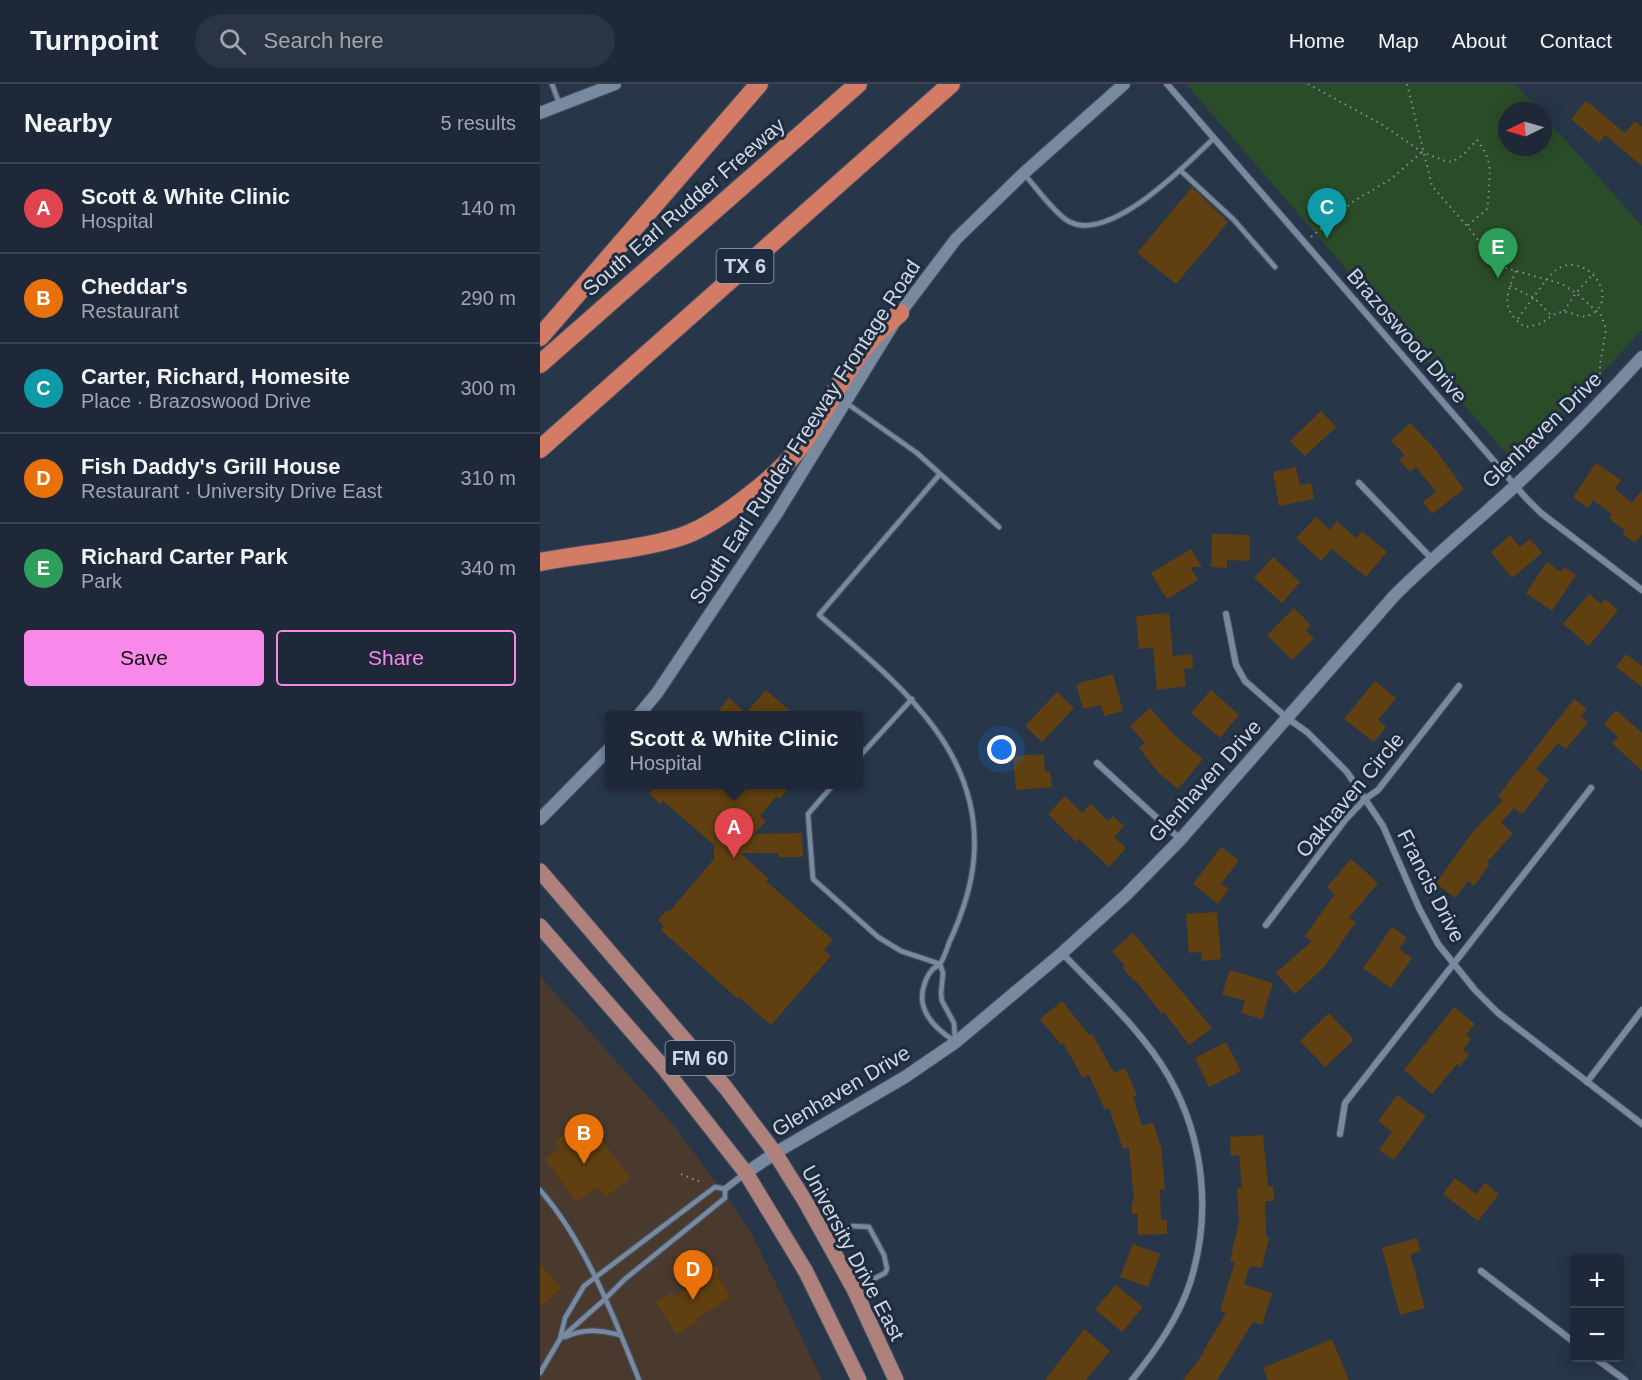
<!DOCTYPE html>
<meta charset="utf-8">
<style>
:root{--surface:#1e2838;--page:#2b3443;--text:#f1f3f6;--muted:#a1a6ae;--line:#3c4453;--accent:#f888ea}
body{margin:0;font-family:Helvetica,sans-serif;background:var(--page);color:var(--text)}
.controls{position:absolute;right:18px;bottom:18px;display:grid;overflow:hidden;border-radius:6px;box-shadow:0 3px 15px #0003}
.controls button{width:54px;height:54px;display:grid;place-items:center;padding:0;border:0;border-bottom:2px solid var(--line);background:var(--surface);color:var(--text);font:30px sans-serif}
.compass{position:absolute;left:958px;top:18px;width:54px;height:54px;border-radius:50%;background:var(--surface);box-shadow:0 3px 15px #0003;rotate:265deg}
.you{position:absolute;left:462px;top:666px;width:21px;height:21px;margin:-15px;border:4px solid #fff;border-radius:50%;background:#1a73e8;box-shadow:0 0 0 9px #1a73e833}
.badge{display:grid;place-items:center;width:39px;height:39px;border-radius:50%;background:var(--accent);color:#fff;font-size:20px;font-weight:700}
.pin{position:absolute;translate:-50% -50px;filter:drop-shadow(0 2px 3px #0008)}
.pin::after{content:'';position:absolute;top:32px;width:21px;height:18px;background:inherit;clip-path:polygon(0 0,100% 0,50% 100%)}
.popup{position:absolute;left:65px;top:627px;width:258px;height:78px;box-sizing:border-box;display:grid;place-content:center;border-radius:6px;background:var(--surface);filter:drop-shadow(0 2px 4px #0005);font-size:20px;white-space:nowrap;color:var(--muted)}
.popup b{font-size:22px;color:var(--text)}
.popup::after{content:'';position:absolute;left:50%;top:100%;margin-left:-12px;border:12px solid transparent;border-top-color:var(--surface)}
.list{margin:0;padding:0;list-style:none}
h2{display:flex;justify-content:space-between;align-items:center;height:78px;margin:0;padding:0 24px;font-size:26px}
h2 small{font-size:20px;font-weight:400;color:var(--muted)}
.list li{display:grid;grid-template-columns:39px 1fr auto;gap:18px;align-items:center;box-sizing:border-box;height:90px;padding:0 24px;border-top:2px solid var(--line)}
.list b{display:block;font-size:22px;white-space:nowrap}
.list p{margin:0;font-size:20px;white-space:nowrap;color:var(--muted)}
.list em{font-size:20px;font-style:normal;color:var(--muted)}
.actions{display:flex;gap:12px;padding:18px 24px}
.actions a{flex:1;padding:14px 0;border:2px solid var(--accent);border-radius:6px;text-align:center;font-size:21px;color:var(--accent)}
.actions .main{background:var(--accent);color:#111}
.icon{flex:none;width:33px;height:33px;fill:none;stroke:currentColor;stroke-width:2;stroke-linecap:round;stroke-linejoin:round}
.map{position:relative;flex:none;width:1102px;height:1296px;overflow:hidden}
header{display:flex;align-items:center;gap:36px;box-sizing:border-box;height:84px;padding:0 30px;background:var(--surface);border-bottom:2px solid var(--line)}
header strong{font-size:28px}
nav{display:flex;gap:33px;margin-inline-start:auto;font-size:21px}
.search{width:420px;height:54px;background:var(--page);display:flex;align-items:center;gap:15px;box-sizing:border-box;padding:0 21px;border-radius:33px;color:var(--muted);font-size:22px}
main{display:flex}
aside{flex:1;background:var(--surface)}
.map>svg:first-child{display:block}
</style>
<header>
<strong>Turnpoint</strong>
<div class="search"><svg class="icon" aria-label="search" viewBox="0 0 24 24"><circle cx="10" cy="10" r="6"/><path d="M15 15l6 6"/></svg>Search here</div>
<nav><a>Home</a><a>Map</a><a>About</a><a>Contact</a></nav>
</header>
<main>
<aside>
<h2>Nearby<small>5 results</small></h2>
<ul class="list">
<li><span class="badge" style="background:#e0444e">A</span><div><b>Scott &amp; White Clinic</b><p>Hospital</p></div><em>140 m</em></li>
<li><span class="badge" style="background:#e8710a">B</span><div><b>Cheddar's</b><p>Restaurant</p></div><em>290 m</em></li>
<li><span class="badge" style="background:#0f9aa8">C</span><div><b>Carter, Richard, Homesite</b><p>Place · Brazoswood Drive</p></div><em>300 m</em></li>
<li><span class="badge" style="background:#e8710a">D</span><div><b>Fish Daddy's Grill House</b><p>Restaurant · University Drive East</p></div><em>310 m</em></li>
<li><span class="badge" style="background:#2e9e5b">E</span><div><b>Richard Carter Park</b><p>Park</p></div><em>340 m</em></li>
</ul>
<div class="actions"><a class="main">Save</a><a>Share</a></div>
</aside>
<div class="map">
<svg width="1102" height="1296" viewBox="0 0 1102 1296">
<rect width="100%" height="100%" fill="#28364a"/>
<!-- commercial -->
<path fill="#493a2d" d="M0,892L136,1044L210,1146L282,1296H0Z"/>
<!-- green -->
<path fill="#2b4c28" d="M646,0H975L1000,27H967V63H1003V31L1102,142V246L976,381Z"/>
<!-- building -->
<g fill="#604010">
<path d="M1046,17L1085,49L1095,37L1102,43V82L1065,51L1059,59L1031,35Z"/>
<path d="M652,103L688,138L636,200L597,169Z"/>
<path d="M781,327L796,343L765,372L750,357Z"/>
<path d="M870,339L895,365L924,405L892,430L883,418L896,408L876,383L870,388L859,376L865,371L851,357Z"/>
<path d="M1056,379L1081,396L1075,405L1092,419L1102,406V450L1095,459L1083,450L1085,447L1069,434L1072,430L1053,416L1048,424L1033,413Z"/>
<path d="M756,383L760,401L771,399L774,415L739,422L733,388Z"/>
<path d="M776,433L790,446L797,437L816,454L822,447L847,468L826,493L792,465L781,477L756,454Z"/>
<path d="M672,450L710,451V477L687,476V484L671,483Z"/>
<path d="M970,451L980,463L990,455L1002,469L972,494L951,468Z"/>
<path d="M651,465L662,483H650L658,496L627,515L611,489Z"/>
<path d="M733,473L760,498L742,519L714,494Z"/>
<path d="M1007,478L1021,488L1024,483L1036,491L1012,527L986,509Z"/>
<path d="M1049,510L1061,520L1065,515L1078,526L1049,562L1023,540Z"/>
<path d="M754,524L771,541L766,546L774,554L752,576L727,551Z"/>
<path d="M629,529L633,572L652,570L653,584L644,585L646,602L617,606L613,564L599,565L596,532Z"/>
<path d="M1086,570L1102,582V603L1076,583Z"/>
<path d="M573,590L583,627L564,632L561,621L543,625L536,600Z"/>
<path d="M835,597L856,614L838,636L846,643L834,658L804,635Z"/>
<path d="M226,606L256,632H174L189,614L206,629Z"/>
<path d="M671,606L699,631L680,654L651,629Z"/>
<path d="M517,608L534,624L502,658L485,642Z"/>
<path d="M1034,615L1047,625L1041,633L1048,638L1026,665L1018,659L996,685L1009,696L982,730L974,724L961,738L973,750L947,778L950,780L934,802L928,797L915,814L896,799L932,749L963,716L958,712Z"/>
<path d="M610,624L636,653L663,675L638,705L619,689L599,664L605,659L590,642Z"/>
<path d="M1076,626L1102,649V687L1072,659L1078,653L1064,640Z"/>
<path d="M504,670L505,688L510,687L512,703L476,706L473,672Z"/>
<path d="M118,700H252L240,715L237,712L220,732L226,737L214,750L262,749L263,773H239L238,769H200L229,795L226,797L293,856L284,866L291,872L231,941L199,913L198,915L121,846L124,842L118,836L127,826L129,828L174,775V761L123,717L120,720L109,710Z"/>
<path d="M525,712L542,729L551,720L568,737L573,732L584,742L574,753L586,764L569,783L539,755L536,758L508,730Z"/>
<path d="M681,763L699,776L681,800L689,805L678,820L653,800Z"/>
<path d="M811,775L838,799L809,834L816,838L784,883L755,910L736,889L772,857L765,852L795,810L787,803Z"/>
<path d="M677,828L681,875L662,877L661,868L649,869L646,830Z"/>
<path d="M852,843L867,854L859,865L872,874L851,904L823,884Z"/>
<path d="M593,849L672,944L649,961L624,928L622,930L595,896L594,897L583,884L585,882L572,867Z"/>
<path d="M690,886L733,899L722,935L701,929L705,917L682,910Z"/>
<path d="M522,917L549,951L552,950L574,989L585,984L597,1011L593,1013L602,1042L613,1038L621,1063L625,1105L620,1106L621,1136H627V1150L598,1151V1130H592V1118L594,1117L589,1063L583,1065L569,1024L565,1026L549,991L543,994L523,959L521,961L500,935Z"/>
<path d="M914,923L935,940L926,951L931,955L923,966L929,971L920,982L917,980L892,1010L864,986Z"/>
<path d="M789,929L814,956L785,983L760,957Z"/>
<path d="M686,958L701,987L669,1003L655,974Z"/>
<path d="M857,1011L886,1032L854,1076L839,1066L852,1048L838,1037Z"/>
<path d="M43,1036L49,1044L52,1041L90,1095L65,1113L58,1103L37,1118L5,1075L20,1064L15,1057Z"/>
<path d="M723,1051L728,1102H733L734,1117H725L726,1153H729L722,1184L710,1182L704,1200L732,1209L722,1241L713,1238L677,1296H643L664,1269L663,1268L686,1229L680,1227L695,1178L690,1177L699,1138L697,1104H702L699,1071L691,1072L690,1053Z"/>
<path d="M915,1094L936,1110L945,1099L959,1110L938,1137L903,1110Z"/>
<path d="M877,1154L880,1167L870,1170L885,1224L860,1231L842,1164Z"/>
<path d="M593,1160L620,1170L608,1203L580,1193Z"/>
<path d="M0,1180L21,1204L0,1223Z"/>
<path d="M169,1182L179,1184L178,1193L191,1213L155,1236L157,1238L136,1250L116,1218L132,1208L135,1213L166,1194Z"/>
<path d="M576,1201L603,1223L582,1248L555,1225Z"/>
<path d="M544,1245L570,1267L546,1296H505Z"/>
<path d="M792,1255L809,1296H728L723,1284Z"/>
</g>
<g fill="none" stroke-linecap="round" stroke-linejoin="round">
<!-- lane casing -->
<g stroke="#465161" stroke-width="7">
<g id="lane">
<path d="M12,0L19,19"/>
<path d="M640,86L694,136L735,183"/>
<path d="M484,90C496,103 513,128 528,137C569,161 647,80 674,54"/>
<path d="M305,318L377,369L459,443"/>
<path d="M400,390L279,531C353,596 442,662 434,772C432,803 422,831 409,859C407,865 404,874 400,880C398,882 395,883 393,885C386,892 382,905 382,914C383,933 399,947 413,956"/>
<path d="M318,674L372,615"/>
<path d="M294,700L268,730L273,795L338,853L361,867L400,880"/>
<path d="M400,880L403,889L401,910L402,917L414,939L415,955"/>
<path d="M0,1106C45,1157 74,1233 99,1296"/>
<path d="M288,1154L313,1142L329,1143L344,1171L347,1185L345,1189L317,1204"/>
<path d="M25,1253C45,1244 59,1246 80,1251"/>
<path d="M0,1289L20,1255L64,1216L85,1195L185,1114V1105L175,1103L44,1202L25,1234L20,1255"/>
</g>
</g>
<!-- street casing -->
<g stroke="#465161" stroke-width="8">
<g id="street">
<path d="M627,0L986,414L1001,429L1102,506"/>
<path d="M819,399L892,475"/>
<path d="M686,530L696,581L705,597L747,634L767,648L807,688L843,742L879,824L898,860L935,906L958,929L1102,1040"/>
<path d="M557,679L640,755"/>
<path d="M726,841L805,736L825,715L838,706L919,602"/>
<path d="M522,869C558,907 603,947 629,993C664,1055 672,1130 650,1199C638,1235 616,1266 592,1296"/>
<path d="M1047,998L1102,926"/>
<path d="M800,1050L805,1019L1051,704"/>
<path d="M185,1105L206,1089"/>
<path d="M941,1187L1034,1258"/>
<path d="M1055,1274L1085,1296"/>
</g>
</g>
<!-- secondary casing -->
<g stroke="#465161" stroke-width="14">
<g id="secondary">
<path d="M0,29L75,0"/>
<path d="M98,632L117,609L237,429L360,229L416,155L484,89L584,0"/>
<path d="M0,735L70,664"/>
<path d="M206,1089L235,1069L365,993L416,958L522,869L586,811L640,756L854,512C893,473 936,438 976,401C1020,360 1062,317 1102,273"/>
</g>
</g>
<!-- primary casing -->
<g stroke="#465161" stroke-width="17">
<g id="primary">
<path d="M0,787L186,1004L235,1069L265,1117L314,1205L356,1296"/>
<path d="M0,842L123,983L206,1089L266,1188L319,1296"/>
</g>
</g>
<!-- highway casing -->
<g stroke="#465161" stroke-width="20">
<g id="highway">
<path d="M0,253L219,0"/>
<path d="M0,280L318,0"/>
<path d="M0,365L411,0"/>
<path d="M0,478C46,469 94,467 140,453C175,442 233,396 257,367C283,334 300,293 327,260C336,248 349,239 360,229"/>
</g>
</g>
<!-- path -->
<g stroke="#838e9e" stroke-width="2" stroke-dasharray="1.5 4.5" stroke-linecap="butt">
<path d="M768,0L841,40L882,68L908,78L914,77L923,71L937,56C955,79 949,92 948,119L947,125L927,142"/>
<path d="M867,0L892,102L927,142L959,182L1022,200L1036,209L1061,231L1066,245L1060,281V298"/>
<path d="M771,153L814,117L851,95L882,68"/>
<path d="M976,187C966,211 960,226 985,243C991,242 998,241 1003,238C1009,234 1015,228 1023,228C1032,227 1040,236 1050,231C1082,215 1046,165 1016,186C1007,192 985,226 976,237"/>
<path d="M970,202L994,214L1011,231"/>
<path d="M1024,227L1036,209L1054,189"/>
<path d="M141,1090L163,1099"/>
</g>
<!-- lane -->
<use href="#lane" stroke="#7989a0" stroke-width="4.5"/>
<!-- street -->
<use href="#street" stroke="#7989a0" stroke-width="6"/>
<!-- secondary -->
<use href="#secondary" stroke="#7989a0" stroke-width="12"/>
<!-- primary -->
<use href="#primary" stroke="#af817c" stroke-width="15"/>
<!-- highway -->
<use href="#highway" stroke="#d37b64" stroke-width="18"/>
</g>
<g text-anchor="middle" stroke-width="6" stroke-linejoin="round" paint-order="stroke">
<!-- shield labels -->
<g fill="#1f2c3f" stroke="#9aa4b2" stroke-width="1.5">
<rect x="176.5" y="165" width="57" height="34" rx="4.5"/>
<rect x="125.5" y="957" width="69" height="34" rx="4.5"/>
</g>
<g font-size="20" font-weight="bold" fill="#ced7e3">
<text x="205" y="189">TX 6</text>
<text x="160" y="981">FM 60</text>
</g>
<!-- street labels -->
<g font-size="21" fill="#ced7e3" stroke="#1f2c3f">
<text transform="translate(144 123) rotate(-41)" y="7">South Earl Rudder Freeway</text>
<text transform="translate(867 252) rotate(49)" y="7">Brazoswood Drive</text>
<text transform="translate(1002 346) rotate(-44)" y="7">Glenhaven Drive</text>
<text transform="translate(265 348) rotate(-57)" y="7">South Earl Rudder Freeway Frontage Road</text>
<text transform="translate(665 697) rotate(-48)" y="7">Glenhaven Drive</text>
<text transform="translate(810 711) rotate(-50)" y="7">Oakhaven Circle</text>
<text transform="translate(891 802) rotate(63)" y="7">Francis Drive</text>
<text transform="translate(301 1007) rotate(-31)" y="7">Glenhaven Drive</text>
<text transform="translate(313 1169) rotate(62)" y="7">University Drive East</text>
</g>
</g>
</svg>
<div class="controls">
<button>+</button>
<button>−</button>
</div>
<svg class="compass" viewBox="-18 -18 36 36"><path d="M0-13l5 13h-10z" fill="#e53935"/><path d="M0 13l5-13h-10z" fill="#a1a6ae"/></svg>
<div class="you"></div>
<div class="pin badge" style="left:194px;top:774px;background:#e0444e">A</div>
<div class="popup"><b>Scott &amp; White Clinic</b>Hospital</div>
<div class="pin badge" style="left:44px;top:1080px;background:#e8710a">B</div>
<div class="pin badge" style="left:787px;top:154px;background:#0f9aa8">C</div>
<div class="pin badge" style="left:153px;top:1216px;background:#e8710a">D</div>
<div class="pin badge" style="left:958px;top:194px;background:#2e9e5b">E</div>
</div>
</main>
